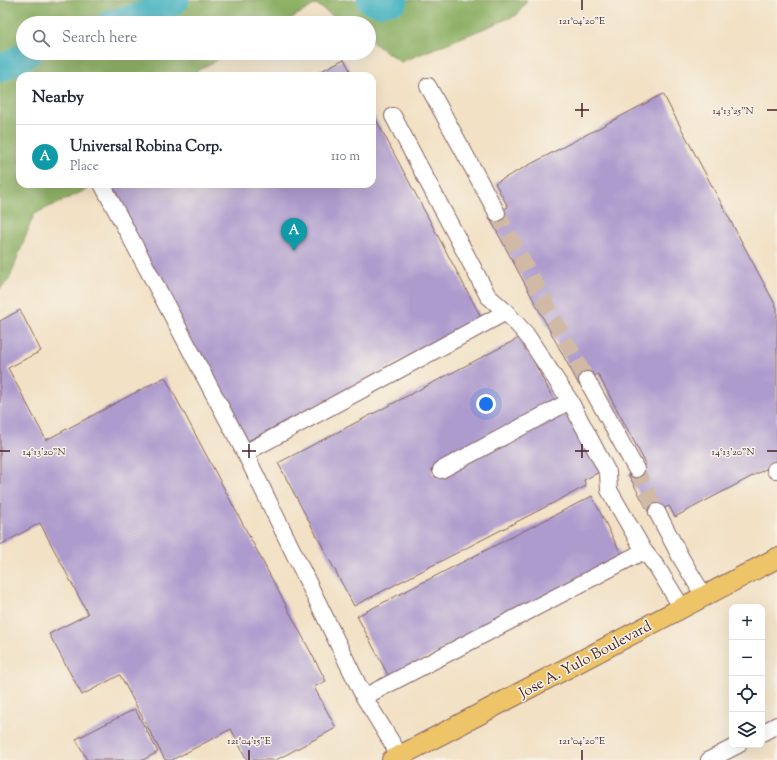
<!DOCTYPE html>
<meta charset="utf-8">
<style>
:root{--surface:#fff;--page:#f2f2f3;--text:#1f2937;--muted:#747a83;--line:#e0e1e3;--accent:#7c3aed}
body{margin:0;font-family:"Sorts Mill Goudy",serif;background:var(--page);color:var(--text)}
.controls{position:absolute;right:12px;bottom:12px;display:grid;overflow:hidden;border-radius:8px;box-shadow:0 4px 16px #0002}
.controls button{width:36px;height:36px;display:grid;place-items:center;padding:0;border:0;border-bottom:1px solid var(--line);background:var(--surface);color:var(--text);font:20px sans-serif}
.you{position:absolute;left:486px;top:404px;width:14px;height:14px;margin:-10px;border:3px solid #fff;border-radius:50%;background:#1a73e8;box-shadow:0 0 0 6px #1a73e833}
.badge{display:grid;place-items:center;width:26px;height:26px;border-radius:50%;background:var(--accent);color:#fff;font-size:13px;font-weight:700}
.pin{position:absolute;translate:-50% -33px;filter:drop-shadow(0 1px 2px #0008)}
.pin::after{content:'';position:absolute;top:21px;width:14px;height:12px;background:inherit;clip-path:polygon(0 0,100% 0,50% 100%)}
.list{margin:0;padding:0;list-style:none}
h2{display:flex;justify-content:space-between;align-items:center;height:52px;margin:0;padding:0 16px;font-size:17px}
h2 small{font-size:13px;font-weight:400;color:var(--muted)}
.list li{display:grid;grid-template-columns:26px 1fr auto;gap:12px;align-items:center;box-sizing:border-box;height:64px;padding:0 16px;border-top:1px solid var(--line)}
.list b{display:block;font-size:15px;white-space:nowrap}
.list p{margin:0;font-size:13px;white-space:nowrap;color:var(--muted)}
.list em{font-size:13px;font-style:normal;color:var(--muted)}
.icon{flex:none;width:22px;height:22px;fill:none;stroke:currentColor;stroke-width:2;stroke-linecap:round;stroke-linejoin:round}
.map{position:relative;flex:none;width:777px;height:760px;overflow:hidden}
.search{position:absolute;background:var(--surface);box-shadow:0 4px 16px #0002;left:16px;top:16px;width:360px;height:44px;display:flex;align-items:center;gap:10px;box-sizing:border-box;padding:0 14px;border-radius:22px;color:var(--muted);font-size:15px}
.panel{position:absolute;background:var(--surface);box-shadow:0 4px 16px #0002;left:16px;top:72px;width:360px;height:116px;border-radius:12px}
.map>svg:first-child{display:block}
</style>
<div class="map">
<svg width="777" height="760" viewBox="0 0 777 760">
<rect width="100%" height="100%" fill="#f7f3e8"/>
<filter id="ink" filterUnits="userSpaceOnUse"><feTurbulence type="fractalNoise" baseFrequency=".025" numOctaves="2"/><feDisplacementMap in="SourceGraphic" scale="8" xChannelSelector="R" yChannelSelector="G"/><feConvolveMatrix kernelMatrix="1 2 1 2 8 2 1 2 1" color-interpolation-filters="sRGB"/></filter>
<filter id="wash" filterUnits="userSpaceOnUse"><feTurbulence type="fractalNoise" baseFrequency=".012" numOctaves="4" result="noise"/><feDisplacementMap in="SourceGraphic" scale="16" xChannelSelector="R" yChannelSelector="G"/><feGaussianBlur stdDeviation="0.9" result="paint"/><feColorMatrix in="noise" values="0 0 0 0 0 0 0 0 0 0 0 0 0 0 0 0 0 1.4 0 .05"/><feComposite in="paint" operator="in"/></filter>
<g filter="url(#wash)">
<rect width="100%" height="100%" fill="#f2e1c5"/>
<!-- forest -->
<path fill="#8eb166" stroke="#6c6848" d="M0,0H527L517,15L401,62L369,40V23H343L316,4L283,23H23V53H229L188,76H20V184H90L92,187L34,214L9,280L0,289Z"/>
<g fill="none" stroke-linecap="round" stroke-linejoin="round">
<!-- river -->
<g stroke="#44b2c0" stroke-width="27">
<path d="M370,0L379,3L395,0"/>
<path d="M110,23L160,11L176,0"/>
<path d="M0,69L29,53"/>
</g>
</g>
<g id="blocks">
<!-- building -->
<g fill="#ae9bcd">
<path d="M344,59L353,76H312Z"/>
<path d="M663,94L777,308V463L675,517L669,506L650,515L628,474L646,464L598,374L579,385L489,217L508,207L495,183Z"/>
<path d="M372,112L482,319L244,443L106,184H372Z"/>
<path d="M20,310L41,351L8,368L46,440L165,377L326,681L314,687L336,728L276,760H247L231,729L172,760H165L120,675L82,695L49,634L88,614L40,523L0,545V321Z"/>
<path d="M521,337L556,404L431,469L436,478L572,408L605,469L584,480L586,486L354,606L278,463Z"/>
<path d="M592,496L623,558L389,677L357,616Z"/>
<path d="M135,709L158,752L143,760H87L76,739Z"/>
</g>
</g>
</g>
<g filter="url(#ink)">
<use href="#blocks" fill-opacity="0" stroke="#856361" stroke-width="1"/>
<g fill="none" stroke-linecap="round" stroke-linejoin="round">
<!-- minor-tunnel -->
<g stroke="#d0baa6" stroke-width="16" stroke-dasharray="16 8" stroke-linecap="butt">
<path d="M497,213L587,380"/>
<path d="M636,469L657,512"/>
</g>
<!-- minor casing -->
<g stroke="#856361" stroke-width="18">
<g id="minor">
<path d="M428,86L497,213"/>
<path d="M393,116L488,296L506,312L526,334L570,401L608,473L609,490L644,551L657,567L682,608"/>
<path d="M102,184L245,453L364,697L400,756"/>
<path d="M587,380L636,469"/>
<path d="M245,453L506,312"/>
<path d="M441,470L570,401"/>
<path d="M775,470H777"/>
<path d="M657,512L681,558L704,596"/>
<path d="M364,697L644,551"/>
<path d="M762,733L777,725"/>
<path d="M709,760L738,745"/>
</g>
</g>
<!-- major casing -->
<g stroke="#856361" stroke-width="22">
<path id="major" d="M392,760L777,558"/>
</g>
<!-- minor -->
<use href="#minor" stroke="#fff" stroke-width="16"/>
<!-- major -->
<use href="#major" stroke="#eec469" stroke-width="20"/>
</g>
</g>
<!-- ticks -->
<path fill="none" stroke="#4a1f2b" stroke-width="1.5" d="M582,0V10M582,103V117M575,110H589M767,110H777M249,444V458M582,444V458M0,451H10M242,451H256M575,451H589M767,451H777M249,750V760M582,750V760"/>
<g text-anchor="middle" stroke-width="3" stroke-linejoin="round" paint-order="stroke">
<!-- street labels -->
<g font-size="15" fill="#4a1f2b" stroke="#f7f3e8">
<text transform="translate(585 659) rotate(-28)" y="5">Jose A. Yulo Boulevard</text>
</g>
</g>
<g font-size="10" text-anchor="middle" fill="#4a1f2b" stroke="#f7f3e8" stroke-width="3" stroke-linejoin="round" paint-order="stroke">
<text x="582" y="24">121°04'20"E</text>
<text x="733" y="114">14°13'25"N</text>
<text x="44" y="455">14°13'20"N</text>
<text x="733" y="455">14°13'20"N</text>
<text x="249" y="744">121°04'15"E</text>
<text x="582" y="744">121°04'20"E</text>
</g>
</svg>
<div class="controls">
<button>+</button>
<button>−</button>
<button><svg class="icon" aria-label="locate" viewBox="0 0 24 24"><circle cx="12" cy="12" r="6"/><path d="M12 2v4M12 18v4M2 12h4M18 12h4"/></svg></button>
<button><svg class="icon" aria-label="layers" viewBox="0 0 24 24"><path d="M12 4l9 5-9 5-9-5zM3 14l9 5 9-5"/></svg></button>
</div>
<div class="you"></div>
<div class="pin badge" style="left:294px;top:251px;background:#0f9aa8">A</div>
<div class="search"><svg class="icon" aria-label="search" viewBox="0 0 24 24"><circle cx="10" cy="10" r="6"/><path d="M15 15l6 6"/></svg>Search here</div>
<section class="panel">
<h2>Nearby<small></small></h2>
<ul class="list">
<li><span class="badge" style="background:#0f9aa8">A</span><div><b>Universal Robina Corp.</b><p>Place</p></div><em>110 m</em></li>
</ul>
</section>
</div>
